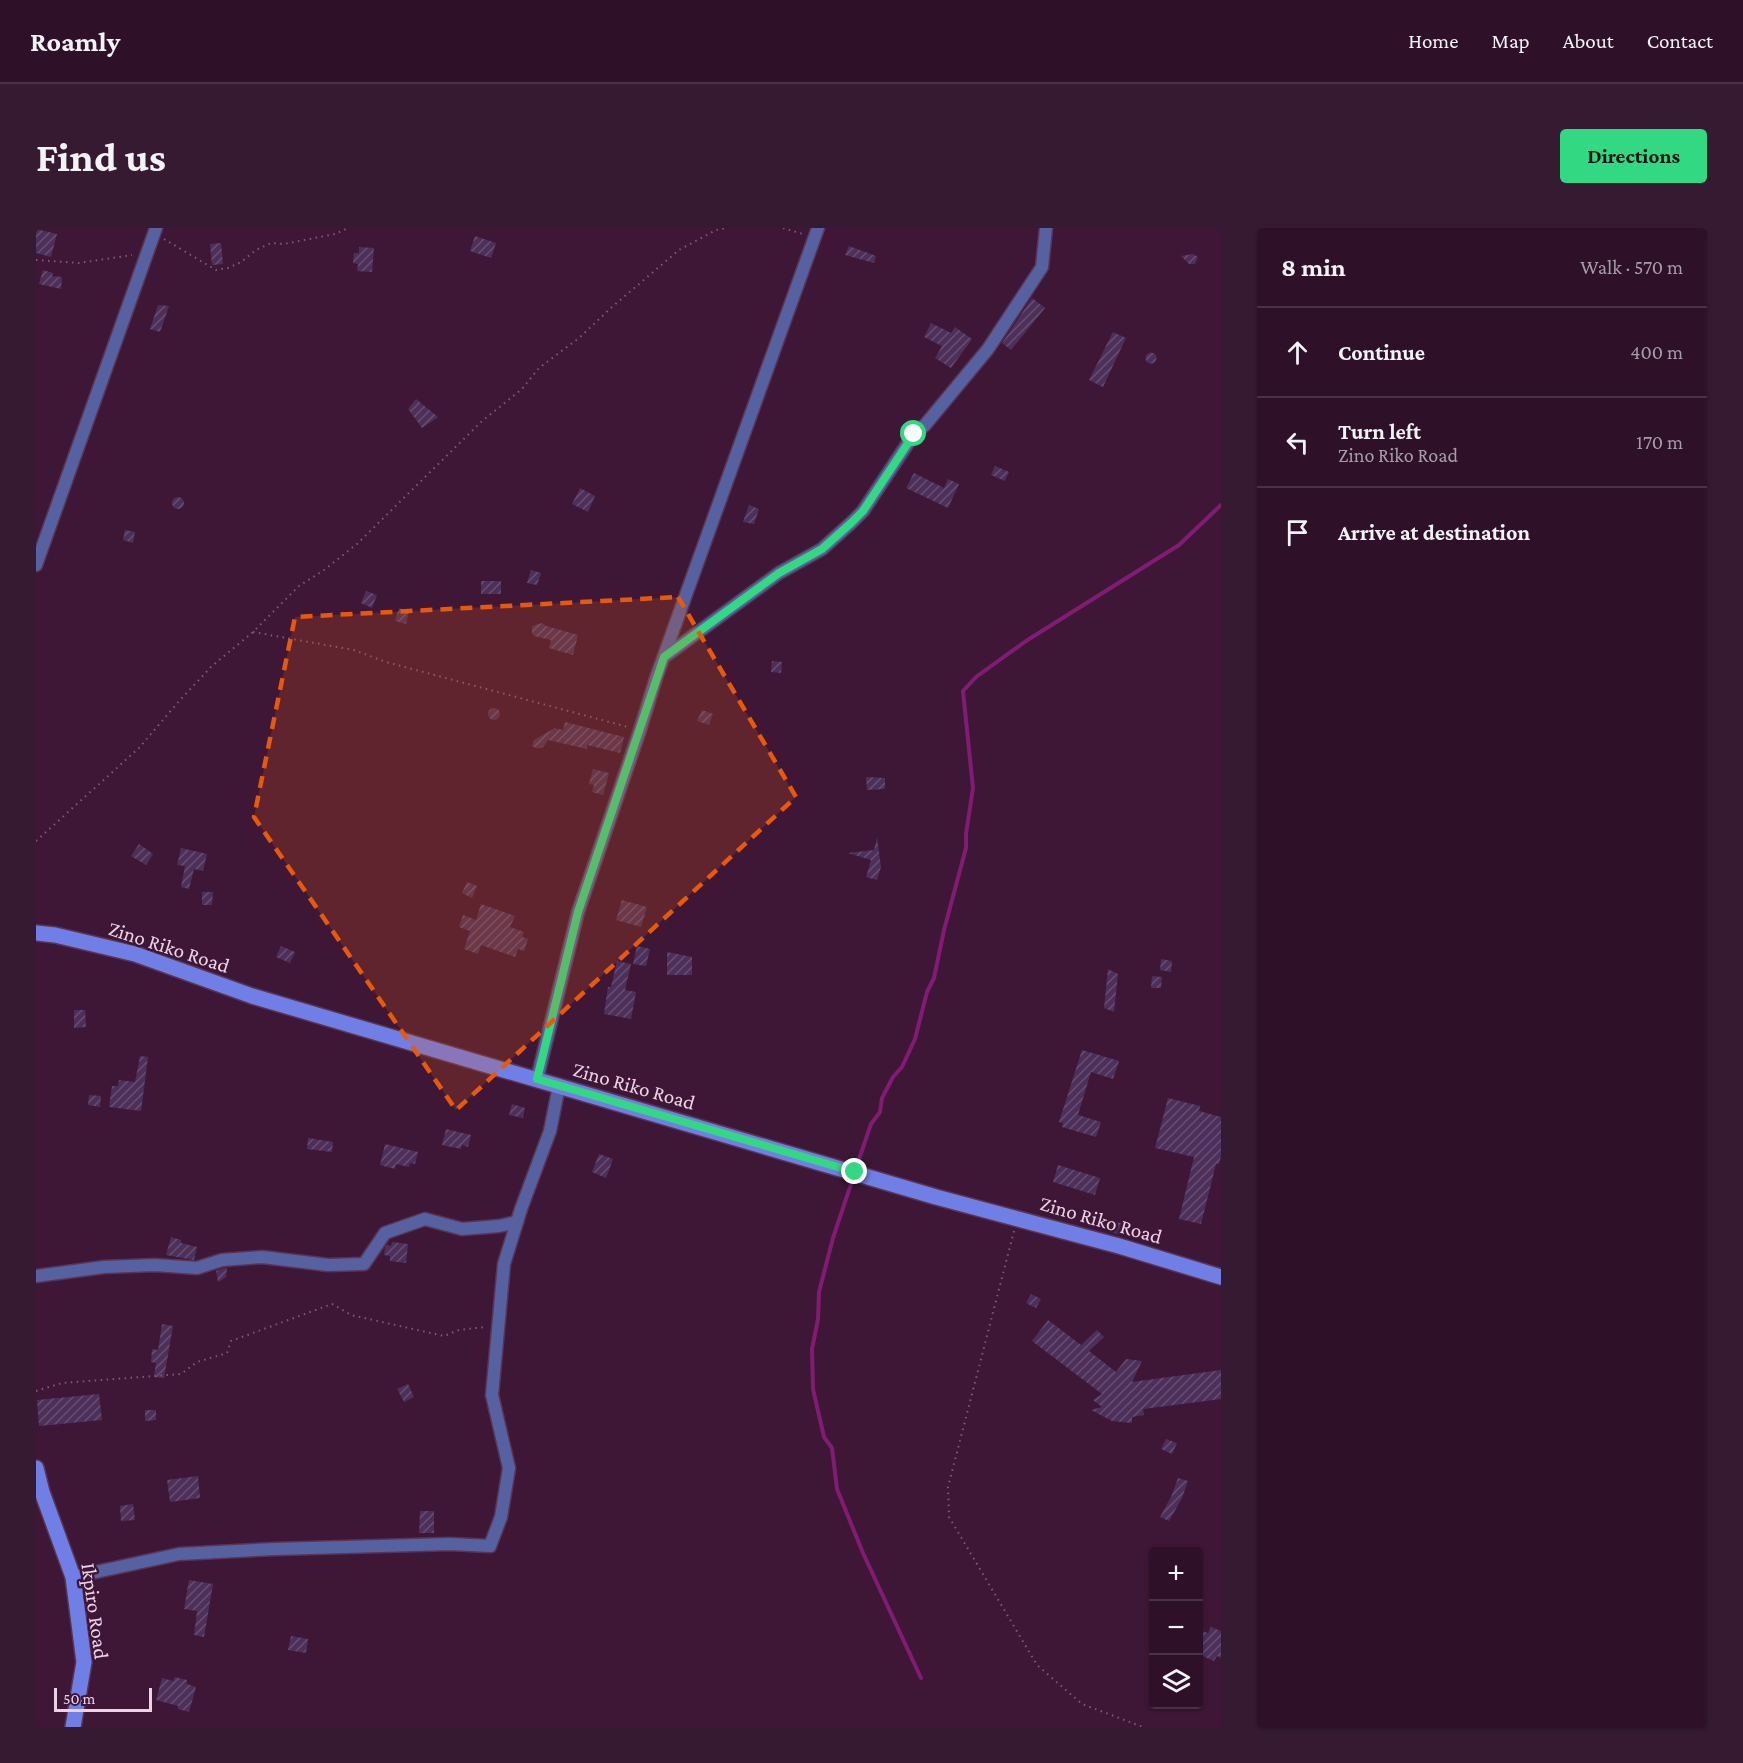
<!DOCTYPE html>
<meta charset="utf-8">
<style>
:root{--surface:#2e1129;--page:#361a31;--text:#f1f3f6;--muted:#a79da8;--line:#493146;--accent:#32d882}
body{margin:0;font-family:"Crimson Pro",serif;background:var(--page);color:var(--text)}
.controls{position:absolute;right:18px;bottom:18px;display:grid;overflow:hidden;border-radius:6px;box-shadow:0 2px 4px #0004}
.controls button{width:54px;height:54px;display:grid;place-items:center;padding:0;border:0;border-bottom:2px solid var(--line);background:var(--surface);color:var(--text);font:30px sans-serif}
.scale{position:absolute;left:18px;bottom:15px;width:98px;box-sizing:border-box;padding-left:6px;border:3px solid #ecd2e5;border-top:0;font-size:16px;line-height:21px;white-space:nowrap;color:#ecd2e5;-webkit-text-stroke:4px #3e1737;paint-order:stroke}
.stop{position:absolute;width:18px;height:18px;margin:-14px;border:4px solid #32d882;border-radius:50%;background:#fff}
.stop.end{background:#32d882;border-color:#fff;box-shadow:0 2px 6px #0008}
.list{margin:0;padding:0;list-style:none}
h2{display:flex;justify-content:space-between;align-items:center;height:78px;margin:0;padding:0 24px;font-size:26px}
h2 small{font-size:20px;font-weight:400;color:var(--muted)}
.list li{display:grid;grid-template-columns:39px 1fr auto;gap:18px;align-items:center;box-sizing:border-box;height:90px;padding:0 24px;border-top:2px solid var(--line)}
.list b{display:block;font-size:22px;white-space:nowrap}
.list p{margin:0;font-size:20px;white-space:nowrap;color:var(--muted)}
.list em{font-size:20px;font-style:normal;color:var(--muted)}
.icon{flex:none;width:33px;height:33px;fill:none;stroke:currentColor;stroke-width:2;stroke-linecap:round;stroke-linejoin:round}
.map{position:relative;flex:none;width:1185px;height:1499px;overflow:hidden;border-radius:6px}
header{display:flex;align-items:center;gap:36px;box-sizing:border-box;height:84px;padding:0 30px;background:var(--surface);border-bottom:2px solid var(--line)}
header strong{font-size:28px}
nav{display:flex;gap:33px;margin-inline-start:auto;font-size:21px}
.intro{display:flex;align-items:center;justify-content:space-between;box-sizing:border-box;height:144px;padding:0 36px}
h1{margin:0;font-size:42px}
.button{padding:15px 27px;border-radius:6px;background:var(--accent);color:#111;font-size:21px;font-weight:700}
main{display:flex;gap:36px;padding:0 36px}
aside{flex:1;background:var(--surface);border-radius:6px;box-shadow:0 2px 4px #0004}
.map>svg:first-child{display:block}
</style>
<header>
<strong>Roamly</strong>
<nav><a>Home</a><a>Map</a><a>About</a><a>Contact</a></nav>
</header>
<div class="intro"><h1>Find us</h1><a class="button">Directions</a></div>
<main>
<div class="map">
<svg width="1185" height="1499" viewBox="0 0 1185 1499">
<defs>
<pattern id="building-hatch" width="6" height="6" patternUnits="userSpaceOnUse" patternTransform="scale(1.5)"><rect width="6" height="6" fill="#4d305a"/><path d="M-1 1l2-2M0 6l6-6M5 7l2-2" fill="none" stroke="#674d72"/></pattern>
</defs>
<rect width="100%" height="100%" fill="#3e1737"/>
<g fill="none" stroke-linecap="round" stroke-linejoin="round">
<!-- stream -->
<g stroke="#821b73" stroke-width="4">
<path d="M819,943L835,896L844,884L846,870L857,849L866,839L879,811L891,764L898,750L908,702L930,620V606L937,560L927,463L940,449L990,413L1143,317L1185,277"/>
<path d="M817,950L797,1010L783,1064L782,1091L776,1121L777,1161L788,1209L796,1220L801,1261L827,1325L885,1450"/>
</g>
</g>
<!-- building -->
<g fill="url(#building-hatch)">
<path d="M0,1L21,6L15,29L0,25Z"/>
<path d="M439,8L460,15L455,30L434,23Z"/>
<path d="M185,15L187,36L176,37L174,16Z"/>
<path d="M813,18L840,28L838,35L809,27Z"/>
<path d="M323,19L338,20L336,44L321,43L322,36L317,35L318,25H323Z"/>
<path d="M1157,26L1162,29L1159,36H1153L1145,28Z"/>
<path d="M7,42L17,45L16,48L26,49L25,61L3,56Z"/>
<path d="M996,70L1009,80L975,122L966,115Z"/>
<path d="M122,77L133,78L124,104L114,101Z"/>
<path d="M895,95L915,105L919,99L936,111L915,140L899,130L906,118L888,109Z"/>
<path d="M1077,104L1090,110L1067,159L1053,152Z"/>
<circle cx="1115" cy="130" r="5.5"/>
<path d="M380,171L402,189L386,200L372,181Z"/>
<path d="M959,238L973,244L969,253L955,247Z"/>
<path d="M878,245L908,260L912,251L923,256L912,280L870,260Z"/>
<path d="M544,260L559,268L552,284L536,276Z"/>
<circle cx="142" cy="275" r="6"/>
<path d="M713,277L723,281L718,296L707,294Z"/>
<path d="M89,302L99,304L97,315L87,312Z"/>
<path d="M495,342L505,345L501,357L491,355Z"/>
<rect x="445" y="353" width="20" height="13"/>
<path d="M330,363L341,367L336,380L325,375Z"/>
<path d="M363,380L373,383L370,396L359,393Z"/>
<path d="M506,395L510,398L542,407L537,427L513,420L515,412L498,408L496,405V398Z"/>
<path d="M736,433L746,434L745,445L735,444Z"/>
<circle cx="458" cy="486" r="6"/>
<path d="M666,482L677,486L673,497L661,493Z"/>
<path d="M529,494L588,509L584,525L551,517V521L512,512L506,520H500L496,518L498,512L519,500L527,502Z"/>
<path d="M557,541L573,545L567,567L556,564L558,557L553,556Z"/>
<path d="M830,549L849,550V561L831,562Z"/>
<path d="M841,609L845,639L841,652L830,649L835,632L812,625L838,622Z"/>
<path d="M103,616L117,626L110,637L95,628Z"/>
<path d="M145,620L171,626L167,643L158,641L153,661L145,659L149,638L141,637Z"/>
<path d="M431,654L441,658L436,670L426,665Z"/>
<path d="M166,664H177L176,677H166Z"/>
<path d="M586,672L611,679L605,699L580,692Z"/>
<path d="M445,676L479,688L474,699L488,704L486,709L492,711L488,723L482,721L479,729L445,717L442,726L428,721L434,703L423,699L427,687L440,692Z"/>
<path d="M245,718L259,724L254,735L240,729Z"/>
<path d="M601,718L614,721L610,738L597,736Z"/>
<path d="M631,724L656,729V747H631Z"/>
<path d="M1125,731L1136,733L1135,744L1124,742Z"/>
<path d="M581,733L595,736L589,762L600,764L595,791L568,786L572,759H575Z"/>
<path d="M1072,741L1082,746L1078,784L1068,780Z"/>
<path d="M1116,748L1126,749L1125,760H1115Z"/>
<path d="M38,782H49L50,799L38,800Z"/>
<path d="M1046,822L1083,833L1077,851L1055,844L1042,887L1065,894L1060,909L1026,899L1027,895L1023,894Z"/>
<path d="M104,828L112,829L105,883L73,879L76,858H82L83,852L99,854Z"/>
<path d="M53,867L65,868L64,879L52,877Z"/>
<path d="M1132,870L1164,878L1163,883L1185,889V928L1183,936H1180L1165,996L1143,991L1158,929L1119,920Z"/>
<path d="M476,876L489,880L487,890L473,887Z"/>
<path d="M410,901L435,907L432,919L426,917L425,921L406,917Z"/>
<path d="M272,910L297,914L296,924L271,921Z"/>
<path d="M349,916L382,924L379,936L374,935L373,939L360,936L359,941L344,937Z"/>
<path d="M563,926L577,931L570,950L556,944Z"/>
<path d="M1022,937L1064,950L1059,967L1017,954Z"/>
<path d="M1071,991L1102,1000L1099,1011L1068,1002Z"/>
<path d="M135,1009L145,1012V1015L161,1019L158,1032L130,1027Z"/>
<path d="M356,1014L372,1016L370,1035L354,1033V1028L348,1027L349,1020L351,1017L355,1018Z"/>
<path d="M188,1040H191L190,1049L182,1054L180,1043Z"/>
<path d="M995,1066L1005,1071L1000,1080L990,1075Z"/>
<path d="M1012,1092L1045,1117L1061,1102L1068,1109L1053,1123L1080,1144L1090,1131L1106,1133L1096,1154L1185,1142V1171L1107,1181L1108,1187L1096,1189V1195L1076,1193L1055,1182L1066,1179L1057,1172L1066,1166L996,1113Z"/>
<path d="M126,1096L137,1098L128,1150L118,1149L120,1135L115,1134L116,1121L122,1122Z"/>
<path d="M372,1156L378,1169L368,1174L361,1161Z"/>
<path d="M63,1166L66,1192L3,1198L1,1172Z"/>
<path d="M109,1182H120V1192L109,1193Z"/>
<path d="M1130,1211L1141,1215L1136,1226L1125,1221Z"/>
<path d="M162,1248L164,1270L134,1274L131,1252Z"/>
<path d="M1142,1250L1152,1253L1146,1270L1133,1293L1124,1289L1135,1269Z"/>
<path d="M97,1276L99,1292L85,1293L84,1278Z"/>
<path d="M384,1283H398V1305H383Z"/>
<path d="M153,1352L177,1356L168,1409L158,1407L161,1383L148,1381Z"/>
<path d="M1175,1399L1185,1403V1430L1181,1428L1178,1433L1162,1426V1411L1166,1403L1172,1405Z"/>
<path d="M255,1408L272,1411L270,1425L252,1422Z"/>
<path d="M139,1449L151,1452V1456L160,1459L153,1484L142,1481V1478L120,1472L126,1450L137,1453Z"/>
</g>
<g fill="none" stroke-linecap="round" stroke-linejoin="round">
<!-- street casing -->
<g stroke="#5a3553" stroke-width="15">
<g id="street">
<path d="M0,337L120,0"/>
<path d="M628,429L743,345L786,321L815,295L827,283L878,206L889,197L952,121L1006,39L1010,0"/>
<path d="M501,851L542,684L604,502L620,450L782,0"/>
<path d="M0,1048L68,1039L119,1037L161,1040L186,1032L226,1029L292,1037L328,1036L349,1005L389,991L426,1001L463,998L481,994"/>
<path d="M37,1349L143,1326L239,1321L414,1316L454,1318L465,1289L473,1240L456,1167L468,1036L485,981L514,903L523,858"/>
</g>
</g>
<!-- secondary casing -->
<g stroke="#5a3553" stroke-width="18">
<g id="secondary">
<path d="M0,705L19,707L99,726L216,768L900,969L1083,1018L1185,1049"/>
<path d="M0,1240L6,1264L37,1349L48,1434L37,1499"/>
</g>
</g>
<!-- path -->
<g stroke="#7d5b76" stroke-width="2" stroke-dasharray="1.5 4.5" stroke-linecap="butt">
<path d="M747,0L767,6"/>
<path d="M128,11L180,42L192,40L205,34L220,22L235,15L248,16L299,6L312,0"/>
<path d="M0,32L43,35L96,27"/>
<path d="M217,404L318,422L350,434L592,499"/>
<path d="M0,613L103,520L144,472L176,438L217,404L263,358L288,342L321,316L445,194L486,161L503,140L543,110L576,79L643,22L680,2L690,0"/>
<path d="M978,1003L912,1259L913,1289L1001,1437L1046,1476L1107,1499"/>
<path d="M0,1163L26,1155L145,1146L161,1134L191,1125L195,1113L296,1076L315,1087L408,1108L423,1102L449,1099"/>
</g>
<!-- street -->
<use href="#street" stroke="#5661a1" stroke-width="12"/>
<!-- secondary -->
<use href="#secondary" stroke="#707fe6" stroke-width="15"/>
</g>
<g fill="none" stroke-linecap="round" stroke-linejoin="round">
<!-- route -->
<path stroke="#32d882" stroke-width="8" d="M819,944L501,851L542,684L628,429L743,345L786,321L815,295L827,283L878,206"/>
</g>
<!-- marked area -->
<path fill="#e8590c" fill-opacity="0.2" stroke="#e8590c" stroke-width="4.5" stroke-dasharray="12 8" stroke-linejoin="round" d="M642,369L760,569L420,882L218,589L259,389Z"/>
<g text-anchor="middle" stroke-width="5" stroke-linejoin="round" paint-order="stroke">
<!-- street labels -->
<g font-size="21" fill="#ecd2e5" stroke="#3e1737">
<text transform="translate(133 719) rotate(18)" y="7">Zino Riko Road</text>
<text transform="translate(598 858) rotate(16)" y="7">Zino Riko Road</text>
<text transform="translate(1065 992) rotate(16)" y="7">Zino Riko Road</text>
<text transform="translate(59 1383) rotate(82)" y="7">Ikpiro Road</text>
</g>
</g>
</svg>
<div class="controls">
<button>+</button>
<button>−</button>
<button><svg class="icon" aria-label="layers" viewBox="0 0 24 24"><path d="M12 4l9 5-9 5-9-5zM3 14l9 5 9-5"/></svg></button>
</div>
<div class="scale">50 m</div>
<div class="stop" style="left:878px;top:206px"></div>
<div class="stop end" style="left:819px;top:944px"></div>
</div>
<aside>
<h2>8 min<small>Walk · 570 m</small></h2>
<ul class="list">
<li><svg class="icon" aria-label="ahead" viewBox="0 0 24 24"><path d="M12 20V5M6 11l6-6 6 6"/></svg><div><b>Continue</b></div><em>400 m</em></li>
<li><svg class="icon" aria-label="left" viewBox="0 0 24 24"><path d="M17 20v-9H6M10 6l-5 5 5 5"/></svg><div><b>Turn left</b><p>Zino Riko Road</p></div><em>170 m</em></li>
<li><svg class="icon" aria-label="arrive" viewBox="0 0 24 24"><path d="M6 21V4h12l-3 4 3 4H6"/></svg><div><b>Arrive at destination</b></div></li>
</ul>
</aside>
</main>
